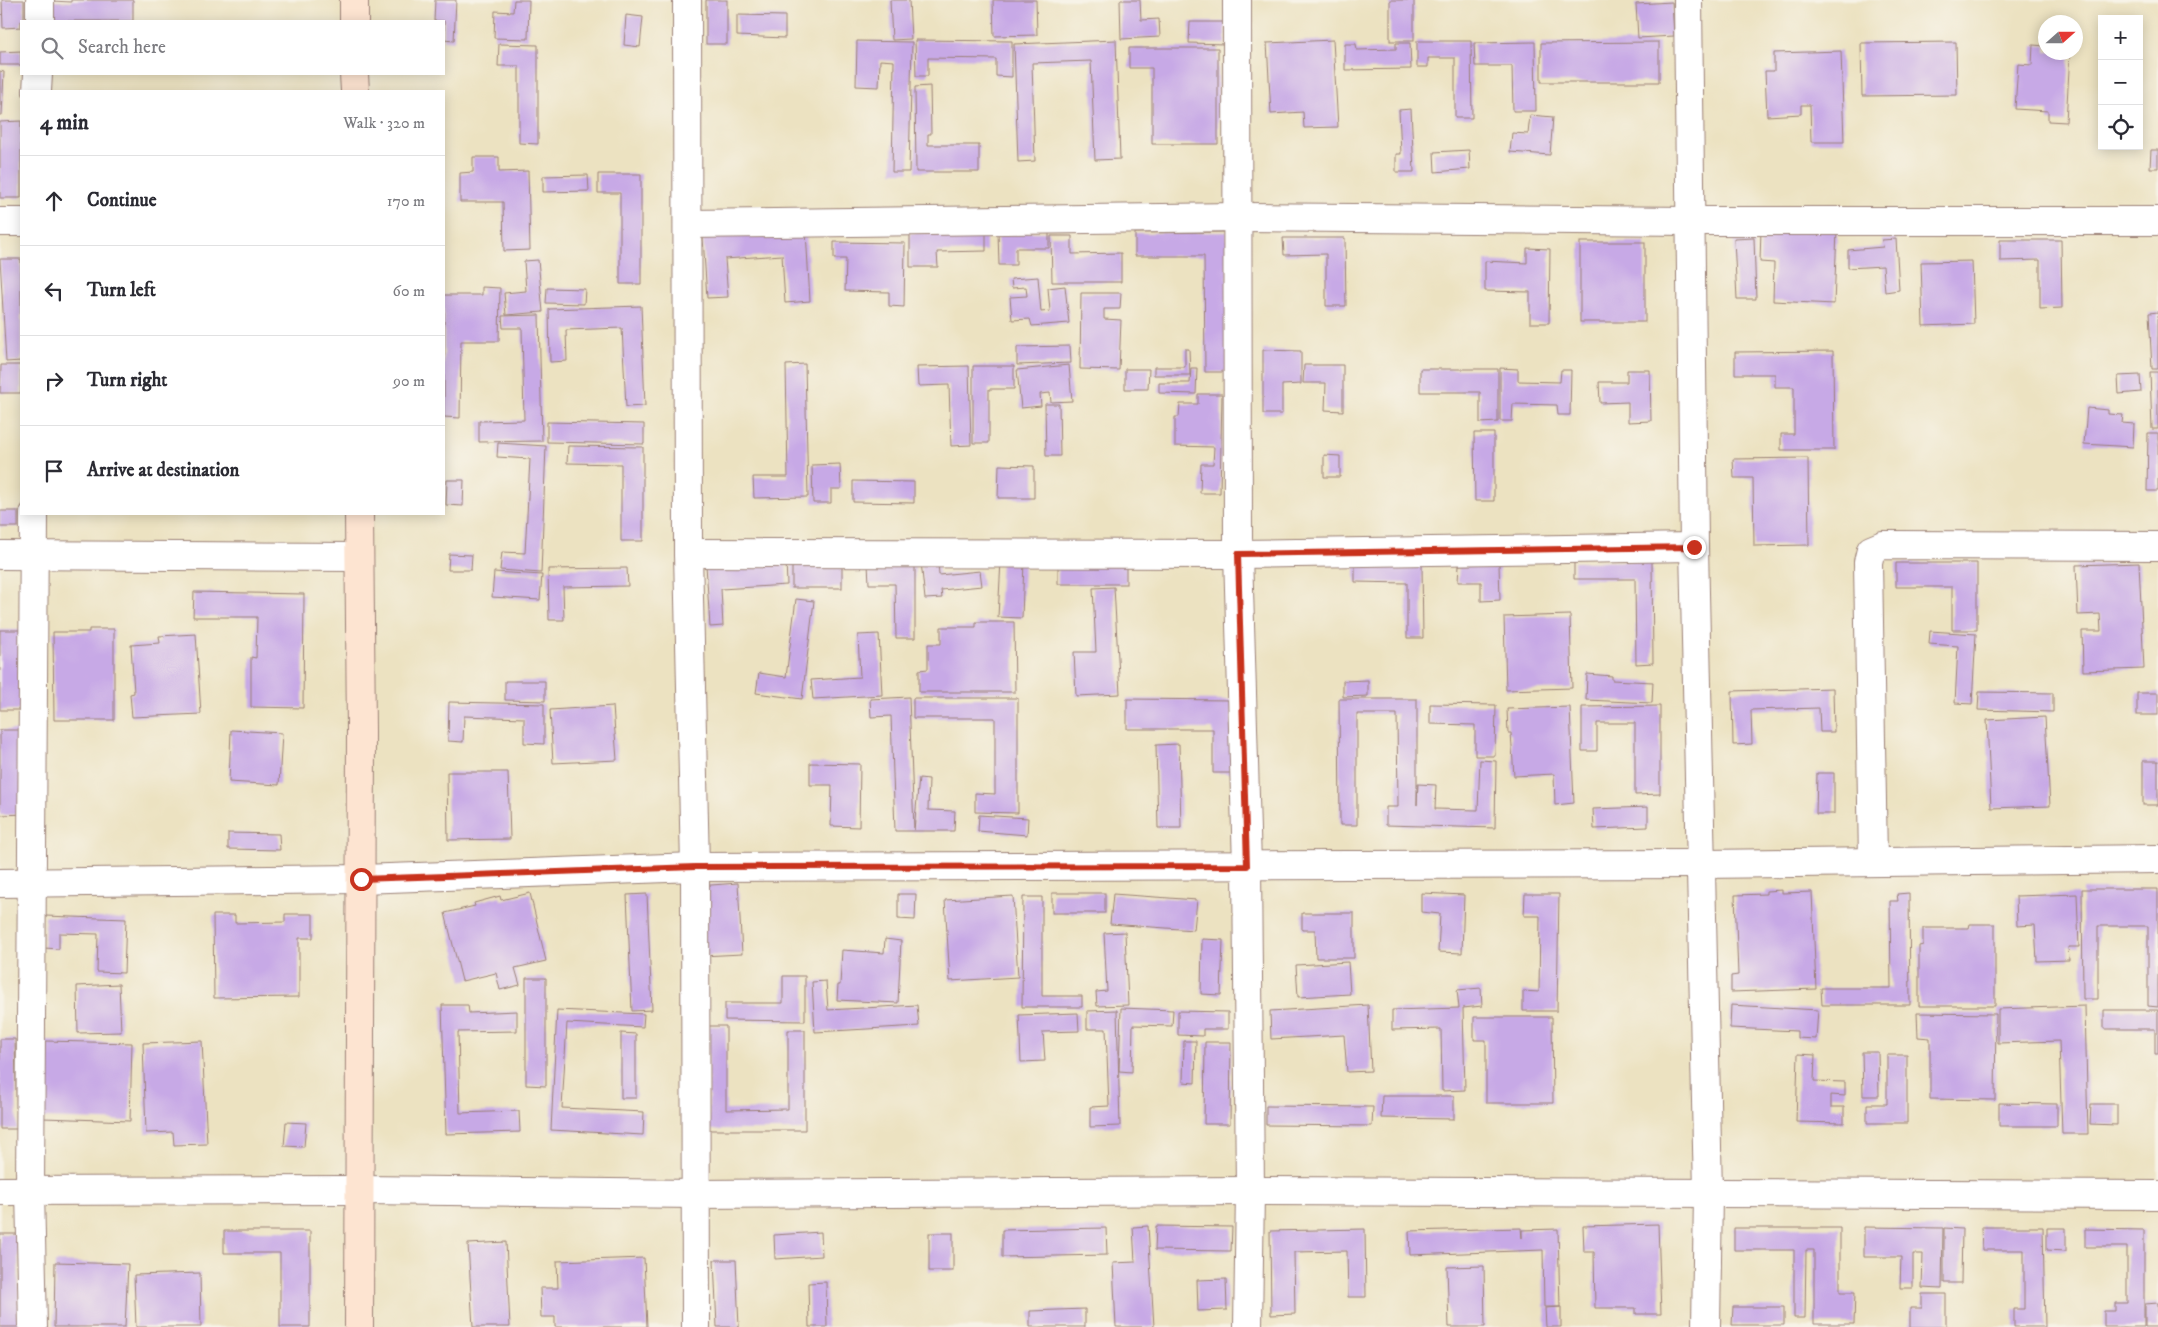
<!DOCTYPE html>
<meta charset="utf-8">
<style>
:root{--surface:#fff;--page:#f2f2f3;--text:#2b2b33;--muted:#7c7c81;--line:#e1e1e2}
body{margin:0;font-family:"IM FELL DW Pica",serif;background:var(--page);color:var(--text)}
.controls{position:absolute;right:15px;top:15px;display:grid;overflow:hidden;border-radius:0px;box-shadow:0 2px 12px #0003}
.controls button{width:45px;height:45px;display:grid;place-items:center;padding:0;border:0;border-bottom:1px solid var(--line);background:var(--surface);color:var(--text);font:25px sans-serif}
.compass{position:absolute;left:2038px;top:15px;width:45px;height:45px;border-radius:50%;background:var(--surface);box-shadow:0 2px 12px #0003;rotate:69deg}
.stop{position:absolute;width:15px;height:15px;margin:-11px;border:4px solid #c8321e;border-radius:50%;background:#fff}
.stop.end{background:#c8321e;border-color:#fff;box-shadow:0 1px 5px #0008}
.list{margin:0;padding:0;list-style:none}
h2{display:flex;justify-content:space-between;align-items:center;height:65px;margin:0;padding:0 20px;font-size:21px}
h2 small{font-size:16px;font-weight:400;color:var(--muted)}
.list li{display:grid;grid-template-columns:32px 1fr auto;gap:15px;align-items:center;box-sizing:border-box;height:90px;padding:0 20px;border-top:1px solid var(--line)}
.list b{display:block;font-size:19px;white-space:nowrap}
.list em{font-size:16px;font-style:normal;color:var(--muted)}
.icon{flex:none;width:28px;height:28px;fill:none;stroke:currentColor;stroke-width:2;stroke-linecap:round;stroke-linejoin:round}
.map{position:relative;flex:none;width:2158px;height:1327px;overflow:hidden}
.search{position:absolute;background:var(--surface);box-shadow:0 2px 12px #0003;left:20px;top:20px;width:425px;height:55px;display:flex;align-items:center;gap:12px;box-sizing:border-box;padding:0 18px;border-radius:0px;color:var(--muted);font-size:19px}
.panel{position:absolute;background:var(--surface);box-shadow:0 2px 12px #0003;left:20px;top:90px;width:425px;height:425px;border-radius:0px}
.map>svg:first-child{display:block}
</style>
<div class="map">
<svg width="2158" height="1327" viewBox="0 0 2158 1327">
<rect width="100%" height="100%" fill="#f7f3e8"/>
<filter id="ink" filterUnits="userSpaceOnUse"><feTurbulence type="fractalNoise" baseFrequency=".02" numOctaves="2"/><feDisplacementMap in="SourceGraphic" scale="10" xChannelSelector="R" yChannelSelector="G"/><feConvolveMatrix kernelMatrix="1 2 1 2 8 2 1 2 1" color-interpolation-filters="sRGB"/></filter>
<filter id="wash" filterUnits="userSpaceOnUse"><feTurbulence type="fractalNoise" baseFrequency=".0096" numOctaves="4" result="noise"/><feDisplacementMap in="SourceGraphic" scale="20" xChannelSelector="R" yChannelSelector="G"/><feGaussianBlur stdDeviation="1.12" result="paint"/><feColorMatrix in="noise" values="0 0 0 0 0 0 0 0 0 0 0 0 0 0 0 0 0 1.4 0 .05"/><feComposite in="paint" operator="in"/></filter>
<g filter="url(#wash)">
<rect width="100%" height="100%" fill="#ece2c1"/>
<g id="blocks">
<!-- building -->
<g fill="#c7a9e6">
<path d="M2,0H24V21H21V27L3,28Z"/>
<path d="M71,0H133V21H51L52,1L71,2Z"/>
<path d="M435,0H456L454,41L444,40V21H434Z"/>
<path d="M514,0H529L528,39L494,38L495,11L513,12Z"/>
<rect x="706" y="0" width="21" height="44"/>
<path d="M890,0H909L911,39L892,40Z"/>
<path d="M993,0H1036L1037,35L994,36Z"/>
<path d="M1120,0H1140L1141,20L1159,19L1160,37L1121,39Z"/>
<rect x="1390" y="0" width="24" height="41"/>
<path d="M1672,2L1674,36L1638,38L1636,4Z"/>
<path d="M626,15L643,17L640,47L624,45Z"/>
<path d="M737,15L785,16V38L737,36Z"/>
<path d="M1190,22H1225V44L1189,43Z"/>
<path d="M915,40L1012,41V77L996,76V59L928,58V76H916Z"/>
<path d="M1116,40L1120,159L1095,160L1091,61L1032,63L1035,161L1018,162L1014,44Z"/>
<path d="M1333,40L1338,127L1304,128L1303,112L1271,114L1267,43Z"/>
<path d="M857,41L912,42L909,172H892L894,61L880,60L879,87L856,86Z"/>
<path d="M1417,41H1471L1472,118H1455V58H1428V67H1417Z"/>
<path d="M1535,42L1536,111H1513L1512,66H1475L1474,43Z"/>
<path d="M1659,42V82H1541V43Z"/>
<path d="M1956,42L1957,95L1862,96L1861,43Z"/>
<path d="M1396,43H1410L1411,69L1345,70V44H1356L1357,50L1396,49Z"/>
<path d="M499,44L538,45V144L519,143V66H498Z"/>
<path d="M2033,45L2046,46V52H2070L2066,122L2048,121V111L2015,109L2018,64L2032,65Z"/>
<path d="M1129,48H1218V144H1152V68H1129Z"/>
<path d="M21,51V65H0V52Z"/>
<path d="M1841,51L1844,142H1811L1810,105H1801V114L1767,116L1765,71H1774V53Z"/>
<path d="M0,71L4,72L2,115H0Z"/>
<path d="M930,86L931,134H928V145H979V172H916L915,87Z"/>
<path d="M1411,109L1414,172H1396V154H1401L1399,110Z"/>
<path d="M1530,115L1553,117L1550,155L1510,152L1512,133L1528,134Z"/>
<path d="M21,121V198H0V122Z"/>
<path d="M1469,150L1470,169L1435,172L1434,152Z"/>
<path d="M2151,150H2158V168H2150Z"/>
<path d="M473,157H499V172L528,171L530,250L504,251L503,202H460V173L473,172Z"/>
<path d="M598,174H641V284H620V193H598Z"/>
<path d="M588,175L589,191L543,192V176Z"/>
<path d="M1761,229L1837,231L1834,304L1773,301L1774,263L1760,262Z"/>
<path d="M806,231L810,301L785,303L782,255L725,259L728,297L707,298L703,237Z"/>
<path d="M998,232H1049V248H1016V265H999Z"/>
<path d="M1227,232L1228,372H1205L1204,256H1135V233Z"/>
<path d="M910,233L986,234V251L937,252L938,267H910Z"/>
<path d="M1051,236H1072V254L1121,253V282H1052Z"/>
<path d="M1283,238H1345L1346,306H1326V254L1284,255Z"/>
<path d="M1754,238L1756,299H1737L1734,239Z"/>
<path d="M1896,239L1899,290L1885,292L1883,266L1848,268V250L1883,247L1882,240Z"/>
<path d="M2000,240H2061L2062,308L2040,309V260L2000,261Z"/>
<path d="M834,242L905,243L904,307L889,306V292L845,291L846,259H834Z"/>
<rect x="1580" y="242" width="65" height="80"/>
<path d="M1527,248L1550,249L1549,323H1530V292L1485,291V261L1527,263Z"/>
<path d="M0,259H21V361L6,362Z"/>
<path d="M538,260L543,312L506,315L504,293L526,291L524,261Z"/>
<path d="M1972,261L1974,324L1923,326L1921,262Z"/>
<path d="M1038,277L1041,312L1050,311L1048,288L1065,286L1069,323L1032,326L1030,319L1012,320L1010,297L1027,296L1026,287L1012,288L1011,279Z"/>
<path d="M482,287L500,288L499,341H461L460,418L444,417V295H482Z"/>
<path d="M547,288L585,289L584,304L546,303Z"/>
<path d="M1081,293H1121L1120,309H1104V319L1121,320L1119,370L1080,369Z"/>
<path d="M641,306L645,406L626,407L622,328L566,330L567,361L550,362L549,309Z"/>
<path d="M2158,312V369H2152L2149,313Z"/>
<path d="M539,315L542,441L479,442V421L524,420L522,328H503L502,316Z"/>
<path d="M1070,346L1071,363L1017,365V347Z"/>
<path d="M1185,349H1189L1190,375H1154V367H1185Z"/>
<path d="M1263,350L1301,351V384L1282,385V414H1263Z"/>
<path d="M1833,351L1834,450H1781V434H1794V387H1775V374H1735V352Z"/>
<path d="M805,364L808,497L754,498L753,477H788L786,365Z"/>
<path d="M1,365H21V393H0Z"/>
<path d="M1069,365L1072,401L1051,402L1050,393L1040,394L1041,406L1021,408L1017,370Z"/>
<path d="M1304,365H1343V411L1325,410L1326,383H1303Z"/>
<path d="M969,366L971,445L951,446L949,385L918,386L917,367Z"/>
<path d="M973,366H1014V389H989V443H973Z"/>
<path d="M1191,368H1197L1196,394L1159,393V383H1190Z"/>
<path d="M1500,368L1518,369V381L1560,382L1561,370H1571L1570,415H1558L1557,405L1513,404L1512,421H1500Z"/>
<path d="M1125,369H1149L1148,389H1125Z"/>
<path d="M1420,369H1498V422L1480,423V392H1420Z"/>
<path d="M1627,370H1650L1651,421L1628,422V402L1600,403L1599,382H1627Z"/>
<path d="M2150,372H2158V429H2152Z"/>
<path d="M2140,375L2141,392L2119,394L2118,376Z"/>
<path d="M1198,394H1222L1220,493H1200L1201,464H1213L1214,447L1175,446V417H1179L1180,404H1198Z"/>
<path d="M1045,404H1059L1060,456H1046Z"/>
<path d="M2087,408L2108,410V414L2123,415L2122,423L2134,424L2133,447L2084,444Z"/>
<path d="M547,422L644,424V444L547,442Z"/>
<path d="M1474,433H1494V501H1475Z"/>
<path d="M2148,433H2158V491H2147Z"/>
<path d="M498,443L546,446L541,573L500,570L502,552L525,553L530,459L497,457Z"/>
<path d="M568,446L643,447V541H621V464L567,463Z"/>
<path d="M1324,455L1340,456V477H1324Z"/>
<path d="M1808,458L1809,545L1754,546L1753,478H1734L1733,459Z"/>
<path d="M840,464L841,489H831V503H813L812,465Z"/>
<path d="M999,465L1034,466V498H998Z"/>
<path d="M447,480H464L463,506L446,505Z"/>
<path d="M853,481L914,482V503L853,502Z"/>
<rect x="0" y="511" width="18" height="16"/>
<path d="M449,554L472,555L471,570H448Z"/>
<path d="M786,560L787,585L721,589L723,626L710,627L706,565Z"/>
<path d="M1001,560L1024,561L1022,618L998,617Z"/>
<path d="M938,561L939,575L980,571L982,586L941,590L942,598L925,599L921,562Z"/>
<path d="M1652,561L1653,663L1636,664L1635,579H1574V562Z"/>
<path d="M915,563V638H896L895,584H869L868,564Z"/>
<path d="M1896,563H1977V630H1952V587H1896Z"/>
<path d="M2139,563L2144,669L2083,671L2082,631H2101L2100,614L2078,615L2076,565Z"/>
<rect x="792" y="564" width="50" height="24"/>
<rect x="1058" y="564" width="68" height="20"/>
<path d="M1499,564L1500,600L1481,601V582H1458L1459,565Z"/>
<path d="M1355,565H1422L1423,638H1407V583L1355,582Z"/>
<path d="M627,568L628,586L563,587L564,620H549L548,569Z"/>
<path d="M494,572L542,575L540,600L492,597Z"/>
<path d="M1114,587L1120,694L1076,696L1074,652H1096L1093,588Z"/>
<path d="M194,592L304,594L303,708L251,707V657L256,658L257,617H193Z"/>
<path d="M796,599L814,601L802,699L756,693L759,673L786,677Z"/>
<path d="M1570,615L1572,688L1506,690L1504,617Z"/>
<path d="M976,622H1014L1015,692H919V670L928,669V644H941V627H976Z"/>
<path d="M89,629H114V720H54L53,632H89Z"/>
<path d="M0,630H22L23,710H0Z"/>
<path d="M1930,631L1976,634L1972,704L1955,703L1958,646L1929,644Z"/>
<path d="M196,634L201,714L132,717L130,694L134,693L131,645L160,643L159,636Z"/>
<path d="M879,634L882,695L813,699L811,680L860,677L858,635Z"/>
<path d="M1587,674L1612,676V680L1653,682L1652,703L1586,700Z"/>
<path d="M1368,680V696L1343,697V681Z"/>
<path d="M505,681H545V701L505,700Z"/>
<path d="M1833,688L1834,732H1820L1819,708L1751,710L1752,744L1733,745L1732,691Z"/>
<path d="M1979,692L2053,693V712L1978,710Z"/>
<rect x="2137" y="693" width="21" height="22"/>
<path d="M909,697L914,830L919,778L929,779L928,810L955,811L954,831H895L891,716L871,717L870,699Z"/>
<path d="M913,698H1018V813L975,812V793L995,794V718H913Z"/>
<path d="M1127,699L1232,700V773H1213V729H1127Z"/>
<path d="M1339,699H1417V805L1418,784L1436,785L1435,809L1478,810L1480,760L1496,761L1495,828L1386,825V807H1398L1397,714H1357V825H1340Z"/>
<path d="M449,702L544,704V744L524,743V718L464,716L463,742L448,741Z"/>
<path d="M1430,704L1496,705L1495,756H1475V725L1430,724Z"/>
<path d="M613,706L617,760L553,763L550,710Z"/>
<path d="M1660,706V794L1635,795V723H1597V751H1582V707Z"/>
<path d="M1570,707L1574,803L1555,805L1554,774L1514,776L1511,733H1508L1507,709Z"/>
<path d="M2045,717L2050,806L1991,808L1987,720Z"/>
<path d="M0,730H25L27,814L0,815Z"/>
<path d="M231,730L282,733L279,785L229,782Z"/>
<path d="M1179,744L1181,828H1158L1156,745Z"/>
<rect x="2143" y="761" width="15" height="44"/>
<path d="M810,763L860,764L859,827L831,826L832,785H810Z"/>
<path d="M447,772H508L510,839L448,840Z"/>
<path d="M1817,773H1834V814H1816Z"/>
<path d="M1648,807V827L1594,829L1593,809Z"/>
<path d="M979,815L1028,818L1027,835L978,831Z"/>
<path d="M228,833L279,834L280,850L228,849Z"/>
<path d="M738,883L742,954L702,956L698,886Z"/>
<path d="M2082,889H2158V1007L2148,1006V926H2098V999H2083Z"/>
<path d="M1782,890V893L1812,892L1816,989L1731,992V976L1738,975L1735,895L1766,894V891Z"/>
<path d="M530,893L546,961L515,968L520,985L500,990L496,973L462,981L445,913L475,906L474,903L500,896L501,900Z"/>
<rect x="1052" y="893" width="53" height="20"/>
<path d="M1421,893L1464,895L1462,953L1438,952L1440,914L1421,912Z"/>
<path d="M1909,893L1910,1005H1822L1821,988H1891L1890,901H1898L1897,894Z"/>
<path d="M647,894L652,1010L632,1011L627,895Z"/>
<path d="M898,894H916L915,920L898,919Z"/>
<path d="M1113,894L1197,900L1194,930L1110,924Z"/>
<path d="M1525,894H1559L1557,1011H1523V991L1539,992L1540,916H1524Z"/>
<path d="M2077,894L2079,947H2068L2069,960L2037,961L2035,925L2017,926L2016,896Z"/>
<path d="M1013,896L1018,977L950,981L945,900Z"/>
<path d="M1023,897H1042V996H1082V1007H1022Z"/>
<path d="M1302,913H1354V958H1316L1315,930H1302Z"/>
<path d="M285,914H313V938H299V997L214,998L213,915H235V923L285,922Z"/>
<path d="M45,916L126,919L124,973L97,972L98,934L59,933V949L44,948Z"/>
<path d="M1970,924H1995V1006H1919V946L1923,945V928H1969Z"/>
<path d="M1125,932L1128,1005L1097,1006L1096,992L1107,991L1104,933Z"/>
<path d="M885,939L901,941L898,1003L837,1000L838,985H840L842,950L884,953Z"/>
<path d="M1202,939L1223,940L1221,995L1201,994Z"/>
<path d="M1348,962L1350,994L1298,997L1296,965Z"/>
<path d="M783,976H805V1021L725,1020V1003H783Z"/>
<path d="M526,978H546V1086L526,1085Z"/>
<path d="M826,981L828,1010L917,1005L919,1026L815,1032L812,982Z"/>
<path d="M119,984L121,1032L78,1033L77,986Z"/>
<path d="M1481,988L1482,1006L1463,1008L1465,1090L1442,1091L1441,1029L1392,1030V1010L1459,1008L1457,990Z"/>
<path d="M442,1005H468L469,1013L517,1011V1031L458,1032L460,1113L519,1111L520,1132L446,1134Z"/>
<path d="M1368,1005L1371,1071L1347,1072L1344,1035L1271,1039L1270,1011Z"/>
<path d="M1731,1005L1818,1010L1816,1039L1797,1038V1031L1730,1028Z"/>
<path d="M2085,1006L2088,1134H2062L2059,1041L1998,1043V1009Z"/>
<path d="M1121,1008L1173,1010L1172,1026L1133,1025L1132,1072L1119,1071Z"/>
<path d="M557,1010L644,1014L643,1027L567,1023L562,1108L644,1112L643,1135L551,1130Z"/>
<path d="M1117,1010L1120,1126L1090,1127V1107L1109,1106L1106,1029H1087V1011Z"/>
<path d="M2104,1010H2158V1054H2155V1029H2104Z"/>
<path d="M1178,1011L1228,1012V1029H1203V1036L1178,1035Z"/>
<path d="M1078,1013L1079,1031L1043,1032L1045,1061L1021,1062L1019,1015Z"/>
<path d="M1917,1013L1996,1014L1995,1100L1930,1099V1038L1918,1037Z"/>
<path d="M1474,1017H1552L1553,1103H1486V1040H1474Z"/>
<path d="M708,1026H726V1110L788,1109V1030H805V1130H709Z"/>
<path d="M621,1033L636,1034V1098H621Z"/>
<path d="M0,1039H15L17,1129H0Z"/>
<path d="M45,1041L132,1043L130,1121L43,1118Z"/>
<path d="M202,1041L207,1144L174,1145L173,1132L146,1133L143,1043Z"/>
<path d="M1184,1041H1196L1195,1083L1183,1082Z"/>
<path d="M1205,1042H1231L1230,1124H1204Z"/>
<path d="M1862,1052H1878L1879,1096H1863Z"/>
<path d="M1798,1054L1815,1055L1814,1081L1845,1082V1096L1831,1095V1107H1844V1123L1796,1122Z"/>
<path d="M1887,1055H1907V1123H1867V1104H1887Z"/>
<path d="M1382,1096H1454V1119L1381,1118Z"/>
<path d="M1999,1103L2057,1104V1126H1999Z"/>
<path d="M2091,1104H2117V1125L2090,1124Z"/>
<path d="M1266,1106L1373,1107L1372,1126L1266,1125Z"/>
<path d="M286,1122L306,1123L304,1147L284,1146Z"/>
<path d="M1658,1224L1661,1314H1636V1308H1595L1594,1252H1584L1583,1226Z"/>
<path d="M1148,1226L1154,1327H1116L1113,1263L1135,1262L1133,1227Z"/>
<path d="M1156,1226L1232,1227L1231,1251L1155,1250Z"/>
<path d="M1864,1227L1943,1228L1942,1289L1922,1288L1923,1254H1913V1288H1900L1901,1257H1864Z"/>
<path d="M1981,1227H2043L2045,1327H2014V1309H2024V1250H1982Z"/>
<path d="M1106,1228L1107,1255L1002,1257V1230Z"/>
<path d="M1521,1228L1522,1238V1230L1558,1229L1560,1307H1544L1543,1250L1410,1255L1409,1231Z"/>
<path d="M1734,1228H1840V1292H1855L1854,1324H1814V1250H1806L1805,1318H1794V1250H1734Z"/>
<path d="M1944,1228L1962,1229L1961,1283H1944Z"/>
<path d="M2047,1228H2066V1251L2047,1250Z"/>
<path d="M1365,1229L1366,1297H1348L1347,1251L1294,1252L1295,1314L1271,1315L1270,1231Z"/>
<path d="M2085,1229L2144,1230V1327H2104V1311H2115V1303H2127V1247H2085Z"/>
<path d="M224,1231H310V1327H280V1253H224Z"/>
<path d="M821,1232L822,1256L775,1259L774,1235Z"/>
<rect x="929" y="1233" width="24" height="38"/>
<path d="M0,1234H18L19,1327H0Z"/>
<path d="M506,1242L510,1327H473L468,1244Z"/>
<path d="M644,1258L647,1327H555V1317H541L540,1288H558L557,1261Z"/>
<path d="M714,1260H736L739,1327H717Z"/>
<path d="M55,1262L128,1264L125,1327H54Z"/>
<path d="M1484,1266L1485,1327H1449L1447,1267Z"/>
<path d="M200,1273L201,1327H136L134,1275Z"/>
<path d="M1226,1279L1227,1310L1198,1311L1197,1280Z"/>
<path d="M826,1282L827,1327H809L808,1283Z"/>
<path d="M1922,1294H1946V1327H1910V1308H1922Z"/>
<path d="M2158,1303V1327H2145V1304Z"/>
<path d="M1561,1307V1327H1546L1545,1308Z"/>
<path d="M1733,1307H1784V1325H1732Z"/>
<path d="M1085,1309V1327H1030V1311Z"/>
</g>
</g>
</g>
<g filter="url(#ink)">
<use href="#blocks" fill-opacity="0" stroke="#9b8076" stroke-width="1"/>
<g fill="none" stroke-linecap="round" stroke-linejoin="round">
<!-- street casing -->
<g stroke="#9b8076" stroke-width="30">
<g id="street">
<path d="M687,0L688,553L695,867L696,1327"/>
<path d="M1237,0L1238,554L1247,866L1250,1191L1248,1327"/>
<path d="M1688,0L1694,547L1708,1193L1706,1327"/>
<path d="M40,21V0"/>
<path d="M37,91L38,74"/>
<path d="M0,222H21"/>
<path d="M688,224L1238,217L1692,221H2158"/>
<path d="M688,553L1238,554L1694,547"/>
<path d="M0,555L359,557"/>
<path d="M1873,861L1868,562L1871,550L1883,545L2158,546"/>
<path d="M0,883L361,879L695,867L1703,864L2158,859"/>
<path d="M0,1191L360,1190L695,1194L1250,1191L2158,1195"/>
<path d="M33,1327L30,1191L34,514"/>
</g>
</g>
<!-- secondary casing -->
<g stroke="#9b8076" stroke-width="30">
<g id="secondary">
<path d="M354,0V21"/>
<path d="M354,74L355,91"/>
<path d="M359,514L361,732L359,1327"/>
</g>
</g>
<!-- street -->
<use href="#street" stroke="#fff" stroke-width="28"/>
<!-- secondary -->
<use href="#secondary" stroke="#fde4d1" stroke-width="28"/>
</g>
</g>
<g fill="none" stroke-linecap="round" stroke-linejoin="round" filter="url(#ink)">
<!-- route -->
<path stroke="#c8321e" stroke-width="6" d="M361,879L695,867L1247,866L1238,554L1694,547"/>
</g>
</svg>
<div class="controls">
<button>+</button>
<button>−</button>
<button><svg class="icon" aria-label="locate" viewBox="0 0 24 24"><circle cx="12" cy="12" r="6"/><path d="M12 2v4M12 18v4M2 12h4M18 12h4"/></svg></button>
</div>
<svg class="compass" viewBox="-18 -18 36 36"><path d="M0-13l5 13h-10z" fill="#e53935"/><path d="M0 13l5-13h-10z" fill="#7c7c81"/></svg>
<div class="stop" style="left:361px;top:879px"></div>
<div class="stop end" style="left:1694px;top:547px"></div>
<div class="search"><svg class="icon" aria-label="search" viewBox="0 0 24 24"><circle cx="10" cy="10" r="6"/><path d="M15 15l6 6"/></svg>Search here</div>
<section class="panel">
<h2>4 min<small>Walk · 320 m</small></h2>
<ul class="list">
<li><svg class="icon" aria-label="ahead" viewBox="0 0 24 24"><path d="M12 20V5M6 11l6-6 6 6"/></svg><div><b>Continue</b></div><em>170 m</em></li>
<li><svg class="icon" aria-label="left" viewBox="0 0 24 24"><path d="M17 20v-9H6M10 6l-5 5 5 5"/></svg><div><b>Turn left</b></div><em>60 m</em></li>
<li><svg class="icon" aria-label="right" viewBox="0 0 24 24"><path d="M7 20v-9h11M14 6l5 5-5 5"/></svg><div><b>Turn right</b></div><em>90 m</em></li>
<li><svg class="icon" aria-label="arrive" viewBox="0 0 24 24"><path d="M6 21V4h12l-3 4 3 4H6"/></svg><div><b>Arrive at destination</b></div></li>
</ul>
</section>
</div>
